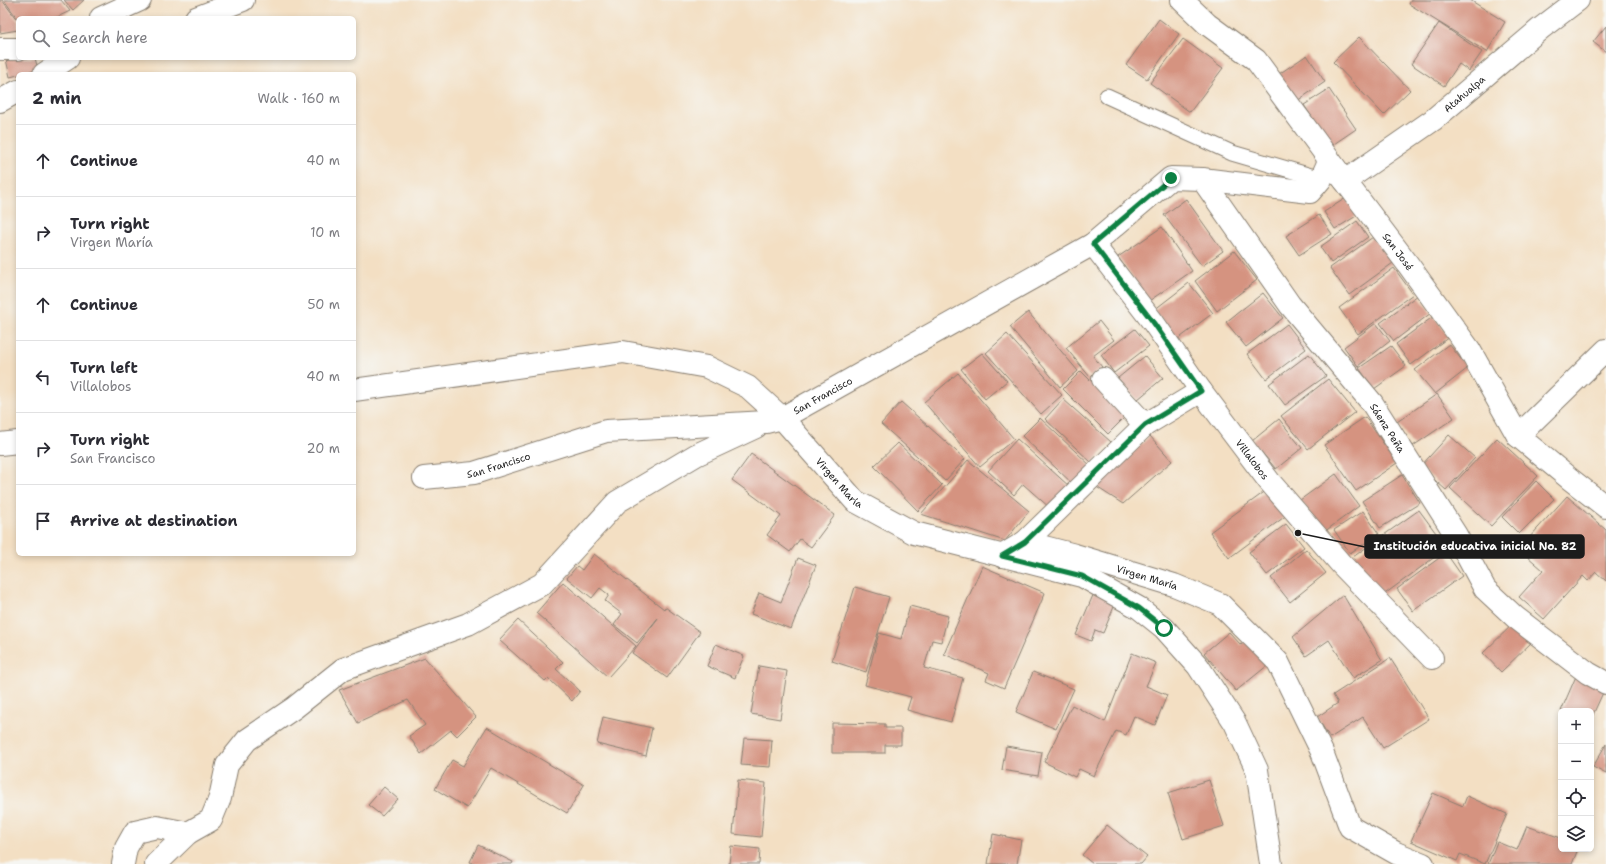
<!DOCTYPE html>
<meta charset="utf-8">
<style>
:root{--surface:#fff;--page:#f2f2f3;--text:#2b2b33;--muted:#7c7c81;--line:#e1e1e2}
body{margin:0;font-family:"Shantell Sans",sans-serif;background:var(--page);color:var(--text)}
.controls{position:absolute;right:12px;bottom:12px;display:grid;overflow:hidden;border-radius:6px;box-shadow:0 2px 6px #0003}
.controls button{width:36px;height:36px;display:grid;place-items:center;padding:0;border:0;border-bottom:1px solid var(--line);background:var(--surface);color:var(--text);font:20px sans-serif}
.stop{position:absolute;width:12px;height:12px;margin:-9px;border:3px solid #0b8043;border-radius:50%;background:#fff}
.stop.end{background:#0b8043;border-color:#fff;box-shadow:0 1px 4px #0008}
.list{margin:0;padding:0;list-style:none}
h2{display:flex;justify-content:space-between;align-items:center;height:52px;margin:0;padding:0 16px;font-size:17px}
h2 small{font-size:13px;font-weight:400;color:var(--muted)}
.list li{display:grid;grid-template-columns:26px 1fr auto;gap:12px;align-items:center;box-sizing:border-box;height:72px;padding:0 16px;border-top:1px solid var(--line)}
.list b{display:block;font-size:15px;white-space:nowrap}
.list p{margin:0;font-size:13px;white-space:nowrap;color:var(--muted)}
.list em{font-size:13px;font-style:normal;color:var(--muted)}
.icon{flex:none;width:22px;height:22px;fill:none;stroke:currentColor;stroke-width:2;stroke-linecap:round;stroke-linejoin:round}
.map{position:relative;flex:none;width:1606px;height:864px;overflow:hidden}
.search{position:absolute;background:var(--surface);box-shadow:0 2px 6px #0003;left:16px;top:16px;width:340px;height:44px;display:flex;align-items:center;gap:10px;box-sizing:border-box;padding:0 14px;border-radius:6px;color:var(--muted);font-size:15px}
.panel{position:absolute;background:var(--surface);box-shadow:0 2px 6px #0003;left:16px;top:72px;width:340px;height:484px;border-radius:6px}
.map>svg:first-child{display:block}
</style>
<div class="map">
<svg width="1606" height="864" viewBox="0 0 1606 864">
<rect width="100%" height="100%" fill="#f6f6f2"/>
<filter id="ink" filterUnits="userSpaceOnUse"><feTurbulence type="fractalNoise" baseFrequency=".025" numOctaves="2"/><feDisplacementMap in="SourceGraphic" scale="8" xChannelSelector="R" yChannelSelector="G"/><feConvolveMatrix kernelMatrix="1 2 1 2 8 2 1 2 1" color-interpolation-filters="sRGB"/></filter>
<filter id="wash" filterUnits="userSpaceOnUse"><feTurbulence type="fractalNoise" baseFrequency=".012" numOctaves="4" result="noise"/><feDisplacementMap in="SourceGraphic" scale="16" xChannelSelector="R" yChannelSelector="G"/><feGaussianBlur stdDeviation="0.9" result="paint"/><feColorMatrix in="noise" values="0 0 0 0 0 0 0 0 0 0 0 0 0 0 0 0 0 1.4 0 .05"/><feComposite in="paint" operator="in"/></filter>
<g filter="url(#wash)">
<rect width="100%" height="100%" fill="#f3dfc3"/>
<g id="blocks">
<!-- building -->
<g fill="#d59380">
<path d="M0,0H2L18,21V30L0,33Z"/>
<path d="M4,0H61L70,11L55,18H17Z"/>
<path d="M64,0H84L73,10Z"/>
<path d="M1411,0H1470L1505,22L1487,52L1409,4Z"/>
<path d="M1159,19L1179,34L1147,79L1126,65Z"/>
<path d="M1439,23L1482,52L1469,71L1459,64L1444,86L1411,64Z"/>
<path d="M1606,26V52L1593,42Z"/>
<path d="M1359,37L1410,90L1384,115L1333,62Z"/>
<path d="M1183,39L1223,68L1190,112L1150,83Z"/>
<path d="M1307,55L1325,82L1294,103L1276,76Z"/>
<path d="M18,58H35L38,70L10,77L6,59Z"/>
<path d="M1329,89L1356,129L1331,146L1304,105Z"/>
<path d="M1346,198L1358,215L1335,229L1324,212Z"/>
<path d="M1186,199L1223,251L1202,266L1164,215Z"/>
<path d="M1319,215L1332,234L1299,255L1286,236Z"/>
<path d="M1357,221L1368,237L1331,263L1320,247Z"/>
<path d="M1162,227L1192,271L1149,301L1118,257Z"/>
<path d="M1373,237L1393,263L1349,295L1330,268Z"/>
<path d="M1234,251L1257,280L1217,311L1195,281Z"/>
<path d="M1394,268L1413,294L1358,334L1339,308Z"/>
<path d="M1189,283L1213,313L1177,340L1154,310Z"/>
<path d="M1263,293L1283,318L1246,347L1226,322Z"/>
<path d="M1418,295L1431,313L1394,341L1380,323Z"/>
<path d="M1028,312L1078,371L1060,387L1010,327Z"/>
<path d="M1434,316L1449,337L1411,365L1396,344Z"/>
<path d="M1099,321L1114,340L1093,356L1102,367L1090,377L1066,348Z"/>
<path d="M1376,323L1390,341L1358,366L1344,347Z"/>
<path d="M1287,324L1306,349L1266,379L1247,354Z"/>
<path d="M1135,329L1149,346L1114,373L1101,355Z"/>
<path d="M1007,334L1062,395L1041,414L986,353Z"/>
<path d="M1449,344L1468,368L1435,394L1415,370Z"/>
<path d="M1391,346L1406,366L1374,389L1359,368Z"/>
<path d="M982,353L1007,381L985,399L961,369Z"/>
<path d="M1309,354L1326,376L1285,405L1269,384Z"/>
<path d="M1145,356L1163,378L1137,400L1118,378Z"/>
<path d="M1081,371L1126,416L1108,434L1063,389Z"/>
<path d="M958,373L1014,439L980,467L924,402Z"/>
<path d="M1328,379L1355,412L1308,449L1281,416Z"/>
<path d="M1437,394L1454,418L1413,446L1397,422Z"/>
<path d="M1063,399L1111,442L1092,463L1045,419Z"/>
<path d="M901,402L965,459L945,481L881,424Z"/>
<path d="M1365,417L1397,463L1356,491L1324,445Z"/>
<path d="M1040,418L1093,468L1075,486L1022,436Z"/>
<path d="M1279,419L1302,448L1276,469L1252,441Z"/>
<path d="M1449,435L1475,458L1446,490L1420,467Z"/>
<path d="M1150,436L1172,461L1123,504L1095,486Z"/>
<path d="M1497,438L1538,476L1491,526L1450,488Z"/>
<path d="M1017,439L1070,487L1050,508L1023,484L1014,495L988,471Z"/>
<path d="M898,443L942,485L918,511L874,466Z"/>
<path d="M751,454L835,515L811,547L800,539L790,552L767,535L781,516L732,480Z"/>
<path d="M968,460L1029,511L1005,541L921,514Z"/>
<path d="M1336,474L1359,506L1324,532L1300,500Z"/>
<path d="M1402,475L1420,503L1380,528L1362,501Z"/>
<path d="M1536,481L1554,499L1519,534L1502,517Z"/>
<path d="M1267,490L1287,515L1229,558L1210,532Z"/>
<path d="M1567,496L1606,530V581L1596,572L1588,581L1583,576L1544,619L1519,597L1543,570L1519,549Z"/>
<path d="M1419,510L1447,548L1382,596L1353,557Z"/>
<path d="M1363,511L1379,534L1350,553L1334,530Z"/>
<path d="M1286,524L1304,547L1267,575L1249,552Z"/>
<path d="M1306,549L1326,573L1290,602L1271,578Z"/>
<path d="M1446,553L1462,576L1413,611L1397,589Z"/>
<path d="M594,554L664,609L665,607L700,632L667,678L632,653L658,618L637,643L614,625L622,614L605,601L609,595L600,588L592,598L567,578L577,566L582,570Z"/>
<path d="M798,558L816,565L791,629L751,614L759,593L781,602Z"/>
<path d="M982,566L1045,593L1004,688L986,680L989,673L944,654Z"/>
<path d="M563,582L636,646L608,677L536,613Z"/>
<path d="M855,587L889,597L866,672L832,661Z"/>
<path d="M1094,593L1116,602L1103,633L1095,630L1091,641L1076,635Z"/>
<path d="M1343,595L1382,660L1353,678L1329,640L1306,656L1293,637Z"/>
<path d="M910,606L948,616L941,642L932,640L924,668L963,678L951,722L907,710L911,697L865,685L879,633L901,639Z"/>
<path d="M518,620L563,662L556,669L580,691L572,701L548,678L545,681L499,640Z"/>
<path d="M1517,620L1535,639L1501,672L1483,653Z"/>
<path d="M1229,632L1241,645L1247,640L1268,665L1236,691L1204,653Z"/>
<path d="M716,644L744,656L735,678L707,666Z"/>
<path d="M1132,653L1156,663L1146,686L1167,695L1155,725L1134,716L1126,735L1116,731L1094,776L1079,769L1075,777L1044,762L1072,705L1105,722Z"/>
<path d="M425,658L476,717L457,736L451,730L421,754L409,736L425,725L408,700L358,723L339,690Z"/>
<path d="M1390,658L1429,719L1383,748L1363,717L1330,738L1317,717L1338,703L1333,695Z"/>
<path d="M759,666L787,671L780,719L751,714Z"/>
<path d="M1033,672L1074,689L1056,729L1016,712Z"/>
<path d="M1577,674L1606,686L1591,719V711H1561Z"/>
<path d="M603,717L652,728L646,756L597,744Z"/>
<path d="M832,723L885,724V728H901V745H885V753H832Z"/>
<path d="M487,727L584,785L567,813L491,768L467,808L435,789L452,760L463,766Z"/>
<path d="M744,738L772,740L770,767L741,765Z"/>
<path d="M1606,744V774L1593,767Z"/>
<path d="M1006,746L1042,752L1038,776L1002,770Z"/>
<path d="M738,780L766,783L761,837L733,834Z"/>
<path d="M1209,780L1224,826L1183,839L1168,793Z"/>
<path d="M384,787L398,799L382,816L368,805Z"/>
<path d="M1433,793L1463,806L1467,796L1507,814L1485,864L1460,854L1457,861L1411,841Z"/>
<path d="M1107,825L1147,857L1141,864H1093L1082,855Z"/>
<path d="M1527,826L1561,838V849H1578L1572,864H1488L1497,842L1517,850Z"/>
<path d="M993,834L1021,840L1017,864H988Z"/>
<path d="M478,845L513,862L512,864H474L470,862Z"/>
<path d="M731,846L760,849L759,864H729Z"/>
</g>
</g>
</g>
<g filter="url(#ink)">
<use href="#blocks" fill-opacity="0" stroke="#887e70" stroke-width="1"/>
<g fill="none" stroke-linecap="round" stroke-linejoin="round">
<!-- service casing -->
<g stroke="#887e70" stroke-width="17">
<path id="service" d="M1107,96L1232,153L1321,179"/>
</g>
<!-- minor casing -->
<g stroke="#887e70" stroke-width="24">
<g id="minor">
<path id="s1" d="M1182,0L1207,24L1256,60L1345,181L1407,263L1469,349L1518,436L1570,479L1606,507"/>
<path d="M101,18L140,0"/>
<path d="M0,49H18"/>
<path id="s2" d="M1202,179L1310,192L1321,179L1329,161L1345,181L1433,120L1540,29L1578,0"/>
<path id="s3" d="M1093,244L1153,322L1201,391L1269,481L1341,564L1432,658"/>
<path d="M1103,379L1145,425"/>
<path id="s4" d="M354,390L623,352L707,367L748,387L782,418L855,501L914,533L1082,576L1139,608L1164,628L1198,666L1235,723L1257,770L1271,864"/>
<path d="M1518,436L1606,350"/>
<path d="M0,444L18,442"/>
<path id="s5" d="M424,478L474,473L606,431L766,422L782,418L1093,244L1171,178L1202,179L1290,305L1372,403L1456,535L1485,589L1515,617L1588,673L1606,683"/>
<path d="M1025,542L1145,425L1201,391"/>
<path id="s6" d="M1002,556L1025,542L1075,555L1174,585L1220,604L1278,662L1322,752L1350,827L1396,853L1423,864"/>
<path d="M123,864L126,848L135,832L157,827L188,833L211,820L220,798L227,765L247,740L294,708L343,669L468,624L542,584L617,502L696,455L756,427"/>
<path d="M156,864L188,833"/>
</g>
</g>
<!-- tertiary casing -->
<g stroke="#887e70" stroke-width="24">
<g id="tertiary">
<path d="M196,18L243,0"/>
<path d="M44,74L68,58"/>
<path d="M0,101L18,91"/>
</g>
</g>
<!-- service -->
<use href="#service" stroke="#fff" stroke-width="15"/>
<!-- minor -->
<use href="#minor" stroke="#fff" stroke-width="22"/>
<!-- tertiary -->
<use href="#tertiary" stroke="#fff" stroke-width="22"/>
</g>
</g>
<g fill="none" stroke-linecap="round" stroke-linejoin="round" filter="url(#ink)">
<!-- route -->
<path stroke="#0b8043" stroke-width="5" d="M1164,628L1139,608L1082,576L1002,556L1025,542L1145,425L1201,391L1153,322L1093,244L1171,178"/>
</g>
<g text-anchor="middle" stroke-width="3.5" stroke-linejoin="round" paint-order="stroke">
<!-- street labels -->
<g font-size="10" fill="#1c1c1c" stroke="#f6f6f2">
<text dy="4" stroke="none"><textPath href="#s2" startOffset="319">Atahualpa</textPath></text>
<text dy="4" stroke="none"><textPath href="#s1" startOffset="334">San José</textPath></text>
<text dy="4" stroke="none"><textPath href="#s5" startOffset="412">San Francisco</textPath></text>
<text dy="4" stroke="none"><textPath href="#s5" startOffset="1166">Sáenz Peña</textPath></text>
<text dy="4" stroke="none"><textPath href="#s3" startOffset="268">Villalobos</textPath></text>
<text dy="4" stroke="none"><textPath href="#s5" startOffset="76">San Francisco</textPath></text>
<text dy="4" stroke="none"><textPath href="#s4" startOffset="535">Virgen María</textPath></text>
<text dy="4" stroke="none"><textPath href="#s6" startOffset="154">Virgen María</textPath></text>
</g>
</g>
<!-- callouts -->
<path fill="none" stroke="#1c1c1c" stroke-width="1.5" d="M1298 533L1365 547"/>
<circle fill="#1c1c1c" stroke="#f6f6f2" stroke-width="1.5" cx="1298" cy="533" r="4"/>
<rect fill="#1c1c1c" stroke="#1c1c1c" stroke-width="1.5" x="1365" y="535" width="219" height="23" rx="4"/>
<g font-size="11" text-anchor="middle" font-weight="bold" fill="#fff">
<text x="1475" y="550">Institución educativa inicial No. 82</text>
</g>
</svg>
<div class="controls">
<button>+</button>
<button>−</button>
<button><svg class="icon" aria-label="locate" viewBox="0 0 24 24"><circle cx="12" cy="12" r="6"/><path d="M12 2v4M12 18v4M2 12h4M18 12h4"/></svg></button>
<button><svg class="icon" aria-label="layers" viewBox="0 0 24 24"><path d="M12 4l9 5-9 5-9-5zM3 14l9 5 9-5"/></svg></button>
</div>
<div class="stop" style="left:1164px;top:628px"></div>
<div class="stop end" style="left:1171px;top:178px"></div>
<div class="search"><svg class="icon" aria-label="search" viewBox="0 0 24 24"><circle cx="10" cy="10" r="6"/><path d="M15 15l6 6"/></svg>Search here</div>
<section class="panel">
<h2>2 min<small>Walk · 160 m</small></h2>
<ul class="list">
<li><svg class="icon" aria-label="ahead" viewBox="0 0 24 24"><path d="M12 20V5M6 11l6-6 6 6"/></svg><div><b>Continue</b></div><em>40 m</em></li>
<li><svg class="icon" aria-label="right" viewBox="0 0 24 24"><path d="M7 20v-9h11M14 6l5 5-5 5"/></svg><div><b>Turn right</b><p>Virgen María</p></div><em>10 m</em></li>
<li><svg class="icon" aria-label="ahead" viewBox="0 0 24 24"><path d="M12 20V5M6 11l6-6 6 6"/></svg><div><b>Continue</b></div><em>50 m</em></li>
<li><svg class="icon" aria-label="left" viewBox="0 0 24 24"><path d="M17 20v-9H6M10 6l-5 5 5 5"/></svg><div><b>Turn left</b><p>Villalobos</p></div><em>40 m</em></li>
<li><svg class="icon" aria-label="right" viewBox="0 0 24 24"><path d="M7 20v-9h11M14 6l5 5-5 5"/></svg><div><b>Turn right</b><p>San Francisco</p></div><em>20 m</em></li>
<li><svg class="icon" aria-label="arrive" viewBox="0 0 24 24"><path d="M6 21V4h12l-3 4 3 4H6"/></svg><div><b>Arrive at destination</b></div></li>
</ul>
</section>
</div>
